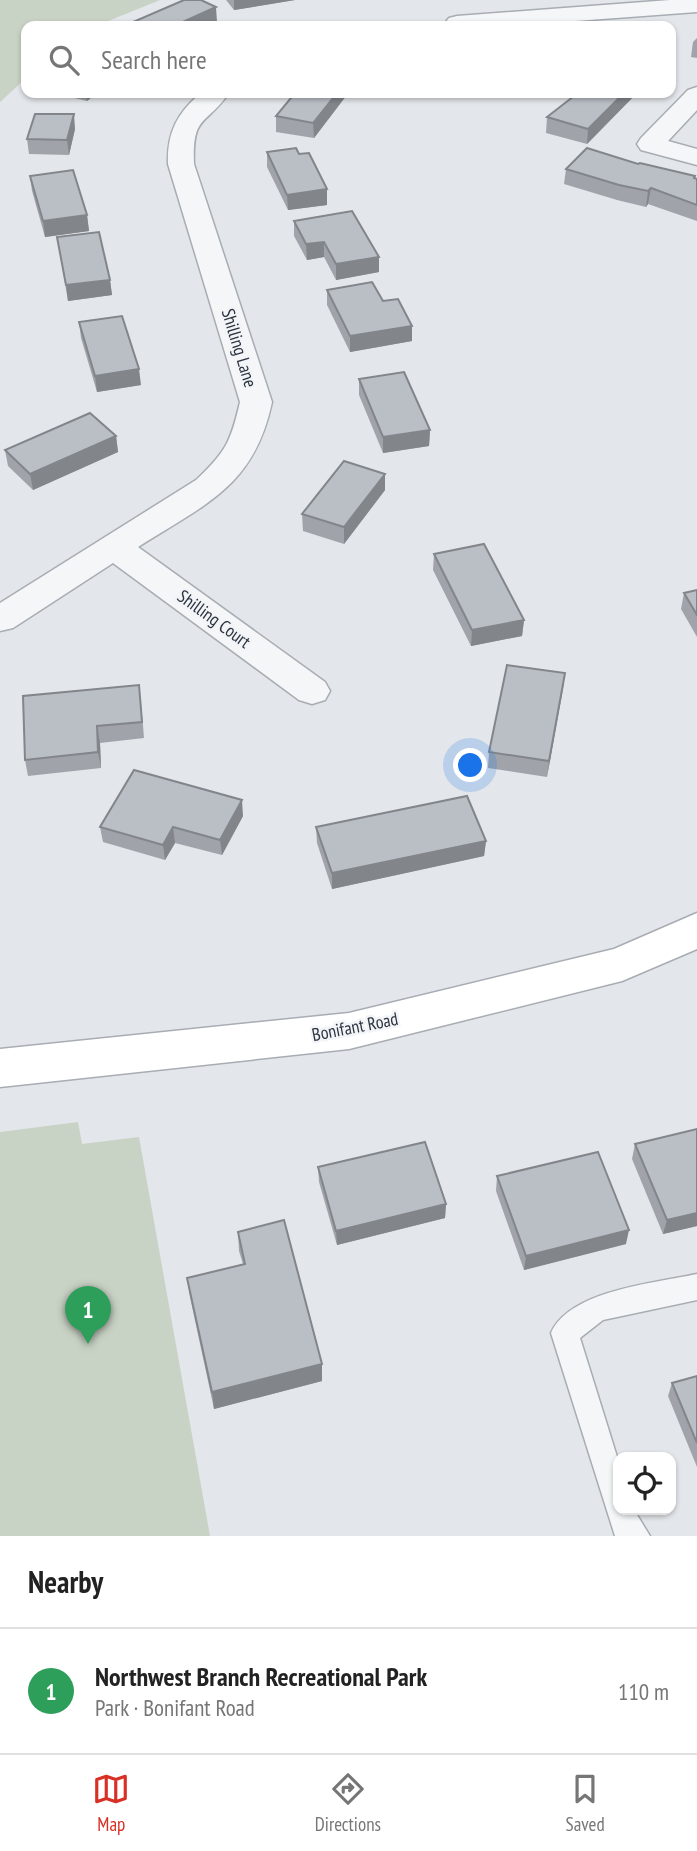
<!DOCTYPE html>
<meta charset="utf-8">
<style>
:root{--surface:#fff;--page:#f6f6f6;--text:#222;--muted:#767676;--line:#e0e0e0;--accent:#d93025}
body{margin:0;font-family:"PT Sans Narrow",sans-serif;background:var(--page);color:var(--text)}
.controls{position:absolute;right:21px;bottom:21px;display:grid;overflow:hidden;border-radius:14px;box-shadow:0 2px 5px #0004}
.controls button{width:63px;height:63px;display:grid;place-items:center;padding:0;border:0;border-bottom:2px solid var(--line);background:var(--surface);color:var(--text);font:35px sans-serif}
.you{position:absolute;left:471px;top:766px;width:24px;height:24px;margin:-18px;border:5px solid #fff;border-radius:50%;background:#1a73e8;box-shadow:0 0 0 10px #1a73e833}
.badge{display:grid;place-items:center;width:46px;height:46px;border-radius:50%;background:var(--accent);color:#fff;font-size:23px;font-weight:700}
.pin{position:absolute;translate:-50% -58px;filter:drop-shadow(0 2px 4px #0008)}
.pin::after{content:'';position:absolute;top:37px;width:24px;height:21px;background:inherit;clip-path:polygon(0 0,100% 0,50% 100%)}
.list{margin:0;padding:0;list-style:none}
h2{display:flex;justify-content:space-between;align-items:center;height:91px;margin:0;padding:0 28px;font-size:30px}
h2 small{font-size:23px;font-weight:400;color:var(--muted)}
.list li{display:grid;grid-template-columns:46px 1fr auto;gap:21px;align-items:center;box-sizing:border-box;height:126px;padding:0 28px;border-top:2px solid var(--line)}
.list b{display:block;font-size:26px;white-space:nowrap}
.list p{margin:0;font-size:23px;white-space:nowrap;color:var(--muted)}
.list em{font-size:23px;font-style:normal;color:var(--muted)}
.icon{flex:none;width:38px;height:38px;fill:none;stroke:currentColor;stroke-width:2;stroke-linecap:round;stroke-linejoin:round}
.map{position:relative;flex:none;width:697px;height:1536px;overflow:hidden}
.search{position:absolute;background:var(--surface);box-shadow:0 2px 5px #0004;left:21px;right:21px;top:21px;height:77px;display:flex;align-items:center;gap:18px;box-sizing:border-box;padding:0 24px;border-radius:14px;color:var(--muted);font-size:26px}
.sheet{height:217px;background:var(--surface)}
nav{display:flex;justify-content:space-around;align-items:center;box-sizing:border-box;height:98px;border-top:2px solid var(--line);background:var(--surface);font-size:19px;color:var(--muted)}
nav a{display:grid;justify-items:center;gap:4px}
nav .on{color:var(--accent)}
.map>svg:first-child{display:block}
</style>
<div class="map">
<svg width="697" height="1536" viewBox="0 0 697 1536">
<rect width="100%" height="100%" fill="#e3e6ea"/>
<!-- green -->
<g fill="#c9d3c5">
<path d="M0,0H160L96,26H26V78L0,102Z"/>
<path d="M78,1122L82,1144L139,1137L210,1536H0V1132Z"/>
</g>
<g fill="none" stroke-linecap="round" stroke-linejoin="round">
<!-- service casing -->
<g stroke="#a8adb4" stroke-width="3">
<path id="service" d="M697,1274V1300L603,1320L580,1338L618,1460V1510H634L650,1536H615L551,1333C570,1290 656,1283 697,1274Z"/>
</g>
<!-- minor casing -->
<g stroke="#a8adb4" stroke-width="3">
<g id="minor">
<path d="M670,0H697V12L508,26H447L445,23L449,18L457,16Z"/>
<path d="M697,87V110L668,141L697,149V165L641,150L637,144L641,138L688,90Z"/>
<path d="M201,93H229C206,126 192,114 194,164L272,402C254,487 205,504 138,547L325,682L330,691L325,700L312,704L299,700L113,563L13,628L0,631V603L196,480C226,452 231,441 240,402L168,164C167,133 177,113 201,93Z"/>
</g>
</g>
<!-- secondary casing -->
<g stroke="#a8adb4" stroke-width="3">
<path id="secondary" d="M697,913V949L622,981L349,1049L0,1087V1049L349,1013L614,949Z"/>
</g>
<!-- service -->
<use href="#service" fill="#f5f6f8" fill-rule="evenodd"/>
<!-- minor -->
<use href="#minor" fill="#f5f6f8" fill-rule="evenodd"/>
<!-- secondary -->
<use href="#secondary" fill="#fff" fill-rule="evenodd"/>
</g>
<!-- wall -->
<g fill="#a0a4aa">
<path d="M226,0H295L234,10Z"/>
<path d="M697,38V58L691,57L693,42Z"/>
<path d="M57,93H97L87,101L58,94Z"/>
<path d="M295,93H346V96L314,138L276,132V116Z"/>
<path d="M637,93L587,144L546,133L547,117L579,97Z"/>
<path d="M75,129L69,155L29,154L27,139Z"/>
<path d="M267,152L299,154L327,189V205L288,210L267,167Z"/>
<path d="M638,164L697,179V221L648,204L646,207L617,200L564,184L566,169Z"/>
<path d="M30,176L87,215L89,231L45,237L32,191Z"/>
<path d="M294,221L379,257V272L336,280L324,257L307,260L294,236Z"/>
<path d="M57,237L110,280L112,295L68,301Z"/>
<path d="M327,290L383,301L412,341L350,352L327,305Z"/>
<path d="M79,322L141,385L97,392L81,338Z"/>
<path d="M359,379L430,430L429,446L383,453L359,395Z"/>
<path d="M116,436L118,452L33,490L8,466L5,450Z"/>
<path d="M385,474V490L344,544L303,531L302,514Z"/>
<path d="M434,554L524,620L522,636L471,646L433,570Z"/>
<path d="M697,590V637L681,609L684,593Z"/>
<path d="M565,673L547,777L488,768L489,752Z"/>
<path d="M141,701L144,738L100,743L101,768L28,776L25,760Z"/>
<path d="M243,816L222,855L175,843L165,860L103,842L100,827Z"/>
<path d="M316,827L486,841L484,856L332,889L317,843Z"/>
<path d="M697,1129V1226L663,1234L632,1159L635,1144Z"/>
<path d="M318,1167L446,1204L445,1218L337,1245L319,1182Z"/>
<path d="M497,1176L626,1244L524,1270L496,1191Z"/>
<path d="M238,1232L322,1381L214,1409L190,1297L187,1278L243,1264L239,1251Z"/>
<path d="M697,1376V1467L668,1396L672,1383Z"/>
</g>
<!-- shaded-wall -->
<g fill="#82868b">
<path d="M234,0H295L234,10Z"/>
<path d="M216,7L217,22L207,26H174Z"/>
<path d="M86,93H97L87,101Z"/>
<path d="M337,93H346V96L314,138L313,123Z"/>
<path d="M624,93H637L587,144L588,129Z"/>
<path d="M74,114L75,129L69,155L67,140Z"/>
<path d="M651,188L648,204L646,207L648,191Z"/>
<path d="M327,189V205L288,210L287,195Z"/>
<path d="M87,215L89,231L45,237L43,221Z"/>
<path d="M324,242V257L307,260L306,244Z"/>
<path d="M379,257V272L336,280V264Z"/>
<path d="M110,280L112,295L68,301L66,285Z"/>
<path d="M412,326V341L350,352V336Z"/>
<path d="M139,369L141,385L97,392L95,376Z"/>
<path d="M430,430L429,446L383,453V437Z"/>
<path d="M116,436L118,452L33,490L30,474Z"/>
<path d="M385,474V490L344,544V527Z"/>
<path d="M524,620L522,636L471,646L472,630Z"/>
<path d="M565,673L563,689L547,777L549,761Z"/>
<path d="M97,726L100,743L101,768L98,752Z"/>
<path d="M242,800L243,816L222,855L220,840Z"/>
<path d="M173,827L175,843L165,860L163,845Z"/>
<path d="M486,841L484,856L332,889V873Z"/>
<path d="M446,1204L445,1218L337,1245L336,1231Z"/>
<path d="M697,1213V1226L663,1234L667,1220Z"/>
<path d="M629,1230L626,1244L524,1270L526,1256Z"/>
<path d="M322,1364V1381L214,1409L212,1392Z"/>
</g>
<!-- building -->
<g fill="#babfc6" stroke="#82868b" stroke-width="2">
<path d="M184,0H201L216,7L174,26H142L133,22Z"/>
<path d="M295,93H337L313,123L276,116Z"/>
<path d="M584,93H624L588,129L547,117L574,96L579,97Z"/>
<path d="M35,114H74L67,140L27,139Z"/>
<path d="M296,148L299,154L309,153L327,189L287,195L267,152Z"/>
<path d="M587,148L638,164L640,163L695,176L694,178L697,179V205L651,188L648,191L619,185L566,169Z"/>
<path d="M73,170L87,215L43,221L30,176Z"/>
<path d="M352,211L379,257L336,264L324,242L306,244L294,221Z"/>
<path d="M99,232L110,280L66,285L57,237Z"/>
<path d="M372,282L383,301L398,299L412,326L350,336L327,290Z"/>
<path d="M122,316L139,369L95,376L79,322Z"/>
<path d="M404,372L430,430L383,437L359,379Z"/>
<path d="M90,413L116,436L30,474L5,450Z"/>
<path d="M344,461L385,474L344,527L302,514Z"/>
<path d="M484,544L524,620L472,630L434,554Z"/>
<path d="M697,590V615L684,593Z"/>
<path d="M507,665L565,673L549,761L489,752Z"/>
<path d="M139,685L142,722L97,726L98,752L25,760L23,696Z"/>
<path d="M134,770L242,800L220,840L173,827L163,845L100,827Z"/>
<path d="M467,796L486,841L332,873L316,827Z"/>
<path d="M697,1129V1213L667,1220L635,1144Z"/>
<path d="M425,1142L446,1204L336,1231L318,1167Z"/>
<path d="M598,1152L629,1230L526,1256L497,1176Z"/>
<path d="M284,1220L322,1364L212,1392L187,1278L245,1264L238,1232Z"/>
<path d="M697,1376V1443L672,1383Z"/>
</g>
<g text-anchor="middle" stroke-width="5" stroke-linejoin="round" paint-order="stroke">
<!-- street labels -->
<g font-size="18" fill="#2c3440" stroke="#f2f4f7">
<text transform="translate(239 348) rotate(73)" y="6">Shilling Lane</text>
<text transform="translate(214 619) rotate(36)" y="6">Shilling Court</text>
<text transform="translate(355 1027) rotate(-11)" y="6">Bonifant Road</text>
</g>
</g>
</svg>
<div class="controls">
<button><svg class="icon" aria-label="locate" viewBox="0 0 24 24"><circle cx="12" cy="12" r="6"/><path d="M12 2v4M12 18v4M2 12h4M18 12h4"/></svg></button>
</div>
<div class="you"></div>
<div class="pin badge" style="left:88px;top:1344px;background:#2e9e5b">1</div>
<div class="search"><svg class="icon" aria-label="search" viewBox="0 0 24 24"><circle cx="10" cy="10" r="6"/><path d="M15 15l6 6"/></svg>Search here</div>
</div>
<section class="sheet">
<h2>Nearby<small></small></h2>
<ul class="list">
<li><span class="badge" style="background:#2e9e5b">1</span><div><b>Northwest Branch Recreational Park</b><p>Park · Bonifant Road</p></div><em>110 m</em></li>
</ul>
</section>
<nav>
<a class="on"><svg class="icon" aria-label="map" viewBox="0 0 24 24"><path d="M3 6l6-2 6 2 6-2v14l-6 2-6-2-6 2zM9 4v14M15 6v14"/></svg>Map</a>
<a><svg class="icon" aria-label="directions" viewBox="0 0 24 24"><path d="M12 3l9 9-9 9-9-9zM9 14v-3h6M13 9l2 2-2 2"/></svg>Directions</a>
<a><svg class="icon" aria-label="saved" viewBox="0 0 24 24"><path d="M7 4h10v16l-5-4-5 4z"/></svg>Saved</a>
</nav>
